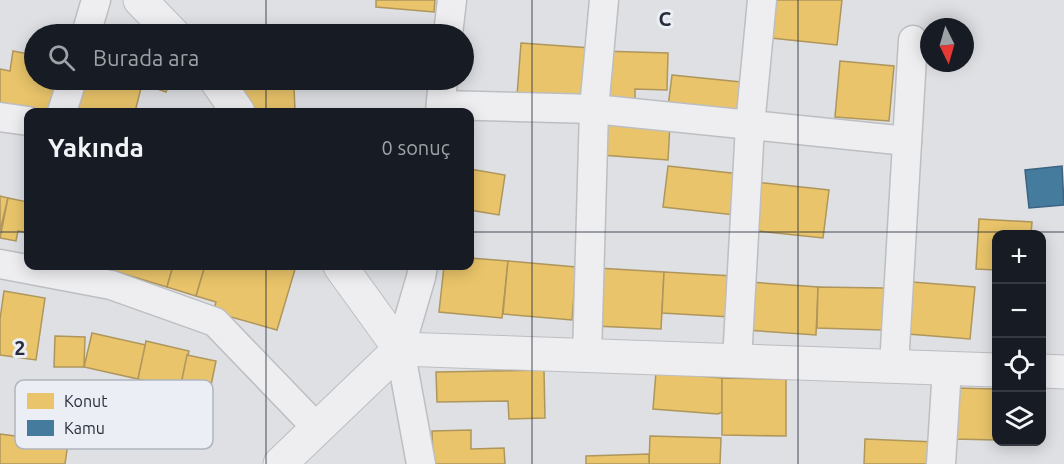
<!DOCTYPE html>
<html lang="tr">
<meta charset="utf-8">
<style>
:root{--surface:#171b24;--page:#242831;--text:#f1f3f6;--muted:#9ea1a6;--line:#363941}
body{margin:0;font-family:Ubuntu,sans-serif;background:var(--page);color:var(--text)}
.controls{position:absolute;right:18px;bottom:18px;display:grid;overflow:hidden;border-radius:12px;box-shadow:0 3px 15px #0003}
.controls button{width:54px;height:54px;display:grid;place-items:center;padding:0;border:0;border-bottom:2px solid var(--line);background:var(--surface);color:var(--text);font:30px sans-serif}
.compass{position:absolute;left:920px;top:18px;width:54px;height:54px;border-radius:50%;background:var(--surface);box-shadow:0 3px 15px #0003;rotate:175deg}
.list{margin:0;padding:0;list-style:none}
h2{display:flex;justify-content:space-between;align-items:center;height:78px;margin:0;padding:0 24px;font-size:26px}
h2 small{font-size:20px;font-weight:400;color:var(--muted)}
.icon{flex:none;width:33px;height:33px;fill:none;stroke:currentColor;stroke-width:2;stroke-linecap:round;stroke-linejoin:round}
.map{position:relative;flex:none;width:1064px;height:464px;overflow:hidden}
.search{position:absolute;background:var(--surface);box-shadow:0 3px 15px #0003;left:24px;top:24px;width:450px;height:66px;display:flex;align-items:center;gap:15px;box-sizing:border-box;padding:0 21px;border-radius:33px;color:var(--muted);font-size:22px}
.panel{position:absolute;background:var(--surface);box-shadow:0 3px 15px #0003;left:24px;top:108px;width:450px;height:162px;border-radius:12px}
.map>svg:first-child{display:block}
</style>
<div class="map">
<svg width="1064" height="464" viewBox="0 0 1064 464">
<rect width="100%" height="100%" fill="#dee0e4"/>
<!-- homes -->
<g fill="#e9c46a" stroke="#af965c" stroke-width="1.5">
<path d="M376,0H435L434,12L376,7Z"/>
<path d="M775,0H842L837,45L771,38Z"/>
<path d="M521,43L591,48L587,101L517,96Z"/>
<path d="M13,51L34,55V80H58L51,112L28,113L0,107V69L10,71Z"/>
<path d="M601,51L668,53L667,90L635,89V102H599Z"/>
<path d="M840,61L894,66L889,121L835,117Z"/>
<path d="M672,75L741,82L738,114L668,107Z"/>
<path d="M84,80H143L135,112H76Z"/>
<path d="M151,80H171L166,92L149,86Z"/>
<path d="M232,80H297V83L232,82Z"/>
<path d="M297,80H369L368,86L297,83Z"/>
<path d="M369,80H432V89L368,86Z"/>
<path d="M294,86L295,112H252L235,87Z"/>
<path d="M604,118L670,124L668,160L601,155Z"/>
<path d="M668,166L740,174L735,215L663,207Z"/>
<path d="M470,169L505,175L499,215L470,210Z"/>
<path d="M755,182L829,190L823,238L749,230Z"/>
<path d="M0,196L8,198L0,231Z"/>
<path d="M8,198L28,202V233L18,231L16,241L0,238Z"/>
<path d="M979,219L1032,222L1031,234H996V270L976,269Z"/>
<path d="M470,258L508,261L502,318L439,312L444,266H470Z"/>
<path d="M508,261L576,267L572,320L503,314Z"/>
<path d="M116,266H173L167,287L114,271Z"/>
<path d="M173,266H205L196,296L167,287Z"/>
<path d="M205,266H296L277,330L213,312L216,302L196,296Z"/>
<path d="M597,268L664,272L661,329L594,326Z"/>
<path d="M664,272L733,276L731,317L662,313Z"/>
<path d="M749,282L818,287L816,335L746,330Z"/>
<path d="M912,282L975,287L970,339L908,334Z"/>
<path d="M818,287L884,288V330L817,328Z"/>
<path d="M4,291L45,298L36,360L0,355V319Z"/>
<path d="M92,333L146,345L138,379L84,367Z"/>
<path d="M55,336L85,337L84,367H54Z"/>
<path d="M146,341L189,351L180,389L138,379Z"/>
<path d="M187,355L216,361L209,395L180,389Z"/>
<path d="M544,370L545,418L509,419L508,401L437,402L436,372Z"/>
<path d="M656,372L722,378V412L718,414L653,409Z"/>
<path d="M722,378L786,379V436L722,435Z"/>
<path d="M956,388L996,389V440L954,439Z"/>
<path d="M471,430V449L504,448L505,464H433L432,431Z"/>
<path d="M0,434L68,443L65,464H0Z"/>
<path d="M650,436L721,438L720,464H649Z"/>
<path d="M865,439L935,442L934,464H864Z"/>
<path d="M649,454V464H586V456Z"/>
</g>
<!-- public -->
<path fill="#457b9d" stroke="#3c6380" stroke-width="1.5" d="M1062,166L1064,205L1029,208L1025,170Z"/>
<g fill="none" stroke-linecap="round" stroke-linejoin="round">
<!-- minor casing -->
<g stroke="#bcbec2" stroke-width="31">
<g id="minor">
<path d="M86,34L96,0"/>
<path d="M448,34L452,0"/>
<path d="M441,105L594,109L907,141"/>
<path d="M62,112L72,80"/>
<path d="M440,112L443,80"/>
<path d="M0,117L28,121"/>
<path d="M0,264L111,285L215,322L317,428"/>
<path d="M587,356L594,109L604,0"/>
<path d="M737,361L750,126L762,0"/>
<path d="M894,366L913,40"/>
<path d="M421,464L400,349L421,277L423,266"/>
<path d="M941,464L947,368"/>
</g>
</g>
<!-- tertiary casing -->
<g stroke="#bcbec2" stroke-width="35">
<g id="tertiary">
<path d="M140,0L173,34"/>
<path d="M216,80L238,112"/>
<path d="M340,266L400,349L996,370"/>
<path d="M1042,371L1064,372"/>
<path d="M280,464L400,349"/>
</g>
</g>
<!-- minor -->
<use href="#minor" stroke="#eeeef0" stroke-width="28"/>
<!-- tertiary -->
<use href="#tertiary" stroke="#eeeef0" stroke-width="33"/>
</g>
<!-- grid -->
<path fill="none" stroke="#272c3b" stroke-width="1.5" stroke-opacity="0.55" d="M266,0V34M532,0V464M798,0V464M266,80V112M0,232H28M470,232H1064M266,266V464"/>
<!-- legend -->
<rect x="15" y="380" width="198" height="69" rx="9" fill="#ebeef4" stroke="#b0b4bc" stroke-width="1.5"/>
<rect x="27" y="393" width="27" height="16" fill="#e9c46a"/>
<rect x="27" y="420" width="27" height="16" fill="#457b9d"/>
<g font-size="16" fill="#272c3b">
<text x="64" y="407">Konut</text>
<text x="64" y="434">Kamu</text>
</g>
<g font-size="20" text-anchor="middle" font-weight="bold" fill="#272c3b" stroke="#ebeef4" stroke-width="6" stroke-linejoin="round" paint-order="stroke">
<text x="665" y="26">C</text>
<text x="20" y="355">2</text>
</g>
</svg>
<div class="controls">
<button>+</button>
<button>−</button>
<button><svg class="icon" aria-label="locate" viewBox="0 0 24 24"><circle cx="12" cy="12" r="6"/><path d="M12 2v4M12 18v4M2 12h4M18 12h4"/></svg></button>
<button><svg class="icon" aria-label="layers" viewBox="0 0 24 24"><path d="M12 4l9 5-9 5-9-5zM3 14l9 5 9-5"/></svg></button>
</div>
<svg class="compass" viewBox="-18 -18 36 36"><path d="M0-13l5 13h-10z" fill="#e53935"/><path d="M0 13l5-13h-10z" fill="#9ea1a6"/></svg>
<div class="search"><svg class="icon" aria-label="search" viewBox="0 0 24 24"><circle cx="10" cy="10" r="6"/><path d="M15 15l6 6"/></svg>Burada ara</div>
<section class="panel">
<h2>Yakında<small>0 sonuç</small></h2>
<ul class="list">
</ul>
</section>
</div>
